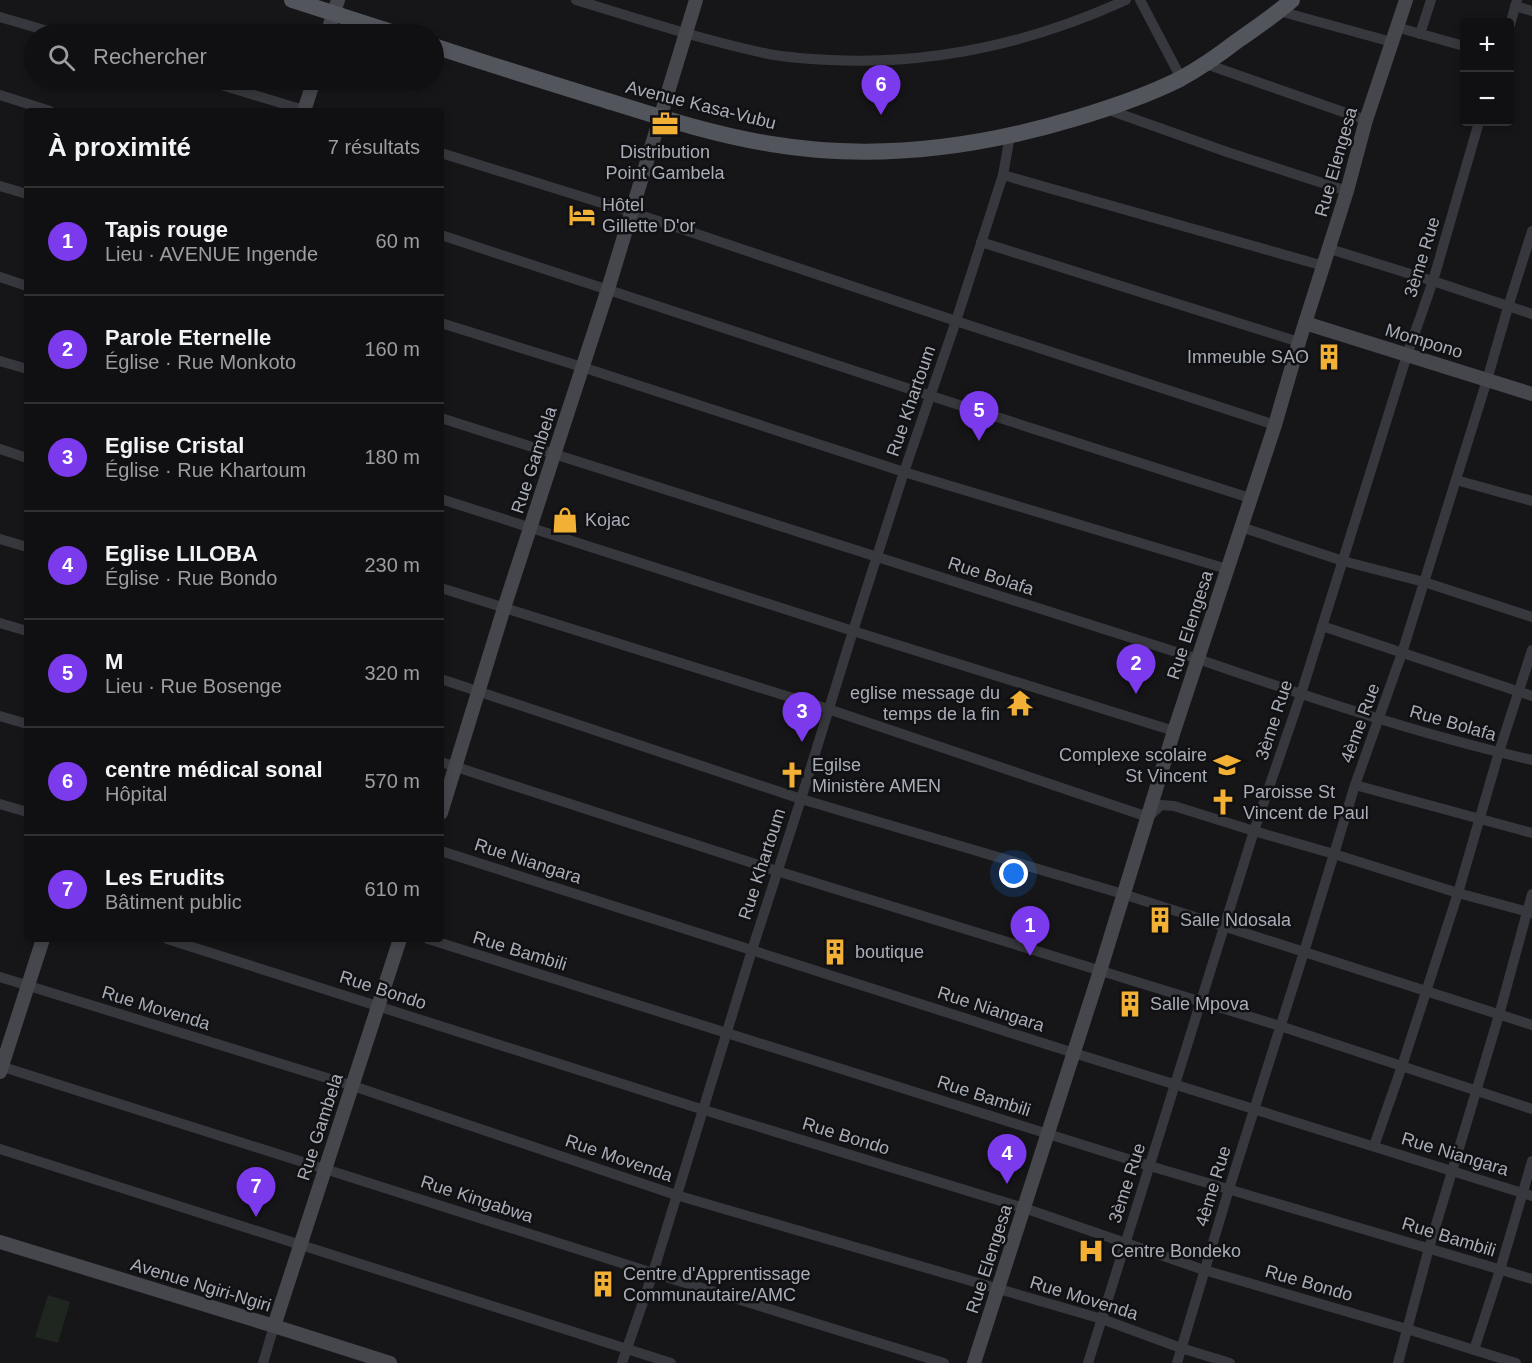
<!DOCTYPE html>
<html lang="fr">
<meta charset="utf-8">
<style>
:root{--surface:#101012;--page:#19191b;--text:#f1f3f6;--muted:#9c9d9f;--line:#303032;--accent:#7c3aed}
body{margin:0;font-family:Helvetica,sans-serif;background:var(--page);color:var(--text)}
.controls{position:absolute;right:18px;top:18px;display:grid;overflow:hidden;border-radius:6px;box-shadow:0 3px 9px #0003}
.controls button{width:54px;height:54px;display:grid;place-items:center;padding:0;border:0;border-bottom:2px solid var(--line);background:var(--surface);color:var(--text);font:30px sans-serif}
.you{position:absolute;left:1014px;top:874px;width:21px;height:21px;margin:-15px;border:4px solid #fff;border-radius:50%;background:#1a73e8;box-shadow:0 0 0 9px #1a73e833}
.badge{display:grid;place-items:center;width:39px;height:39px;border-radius:50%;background:var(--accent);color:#fff;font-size:20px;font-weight:700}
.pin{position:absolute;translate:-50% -50px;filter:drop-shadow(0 2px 3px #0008)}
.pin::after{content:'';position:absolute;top:32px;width:21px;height:18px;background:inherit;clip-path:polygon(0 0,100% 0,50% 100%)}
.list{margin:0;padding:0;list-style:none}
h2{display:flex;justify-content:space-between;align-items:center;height:78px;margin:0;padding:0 24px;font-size:26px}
h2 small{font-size:20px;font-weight:400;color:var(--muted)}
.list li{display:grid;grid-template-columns:39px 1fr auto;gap:18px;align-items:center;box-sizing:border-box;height:108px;padding:0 24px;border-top:2px solid var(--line)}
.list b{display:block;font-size:22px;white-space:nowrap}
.list p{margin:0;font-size:20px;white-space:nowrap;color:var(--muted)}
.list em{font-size:20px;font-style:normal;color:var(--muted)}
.icon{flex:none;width:33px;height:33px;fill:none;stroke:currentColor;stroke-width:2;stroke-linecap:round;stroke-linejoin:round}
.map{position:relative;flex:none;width:1532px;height:1363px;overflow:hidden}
.search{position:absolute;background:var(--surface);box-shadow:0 3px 9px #0003;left:24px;top:24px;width:420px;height:66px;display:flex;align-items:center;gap:15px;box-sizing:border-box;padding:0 21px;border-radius:33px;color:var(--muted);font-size:22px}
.panel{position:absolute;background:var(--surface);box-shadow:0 3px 9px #0003;left:24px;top:108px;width:420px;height:834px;border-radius:6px}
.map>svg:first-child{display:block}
</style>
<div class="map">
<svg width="1532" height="1363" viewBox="0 0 1532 1363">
<rect width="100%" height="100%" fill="#161618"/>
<!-- green -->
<path fill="#1e261f" d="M48,1295L70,1302L58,1343L35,1337Z"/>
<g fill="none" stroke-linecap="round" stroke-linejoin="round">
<!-- street -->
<g stroke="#37383d" stroke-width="10">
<path d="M576,0C638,19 700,39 764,53C785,58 809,59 831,60C933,65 1034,42 1126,0"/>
<path d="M1140,0L1181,78"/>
<path d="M1515,6L1532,11"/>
<path d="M1279,11L1392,42"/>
<path d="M0,17L58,34"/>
<path d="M1510,25L1517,0"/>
<path d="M1396,27L1464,46"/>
<path d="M1420,34L1431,0"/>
<path d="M1206,64L1366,120"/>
<path d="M205,80L307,111"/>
<path d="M0,95L50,111"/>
<path d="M1106,109L1227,152L1347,191"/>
<path d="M441,153L631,212L956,321L1275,425"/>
<path d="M1003,175L1324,266"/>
<path d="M0,186L27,194"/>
<path d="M441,235L931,396L1250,498"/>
<path d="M981,242L1299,342"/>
<path d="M1330,249L1433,281L1532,314"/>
<path d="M0,277L27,286"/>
<path d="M441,323L582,367L904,472L1227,569"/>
<path d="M0,361L27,369"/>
<path d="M441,418L1198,659C1308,697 1418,734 1532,760"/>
<path d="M0,449L27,458"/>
<path d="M1456,480L1532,501"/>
<path d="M441,499L853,631L1174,731"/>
<path d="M1241,527L1343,561L1424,582L1532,617"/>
<path d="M0,539L27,547"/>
<path d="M441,588L828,709L1148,817L1161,805L1174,806L1254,831L1334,854L1458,893L1532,913"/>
<path d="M0,623L27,631"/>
<path d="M1322,626L1532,696"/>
<path d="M441,679L801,799L1123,894L1532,1025"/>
<path d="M0,716L27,724"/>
<path d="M441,762L777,871L1280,1026L1532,1109"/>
<path d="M1355,785L1532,833"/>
<path d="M0,804L27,812"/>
<path d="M441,851L1074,1053L1532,1196"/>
<path d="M167,939L704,1110L1024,1208L1204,1270L1407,1329L1516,1363"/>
<path d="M428,939L1150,1166L1532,1279"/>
<path d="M0,977L353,1086L676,1195L1102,1319L1181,1348L1230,1363"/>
<path d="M0,1066L653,1273L944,1363"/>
<path d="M1374,1146L1402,1066L1458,893L1499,752L1532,650"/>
<path d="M0,1149L671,1363"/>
<path d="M1474,1350L1500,1270L1532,1161"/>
<path d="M263,1363L274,1326"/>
<path d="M622,1363L653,1273L752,950L801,799L853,631L904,472L956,321L1003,175L1010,136"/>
<path d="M1088,1363L1254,831L1301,694L1407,355L1433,281L1479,122"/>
<path d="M1177,1363L1229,1189L1304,952L1355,785L1402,653L1487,380L1508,307L1532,231"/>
<path d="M1398,1363L1429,1248L1499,1015L1532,894"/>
</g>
<!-- secondary -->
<g stroke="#45474d" stroke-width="14">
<path d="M327,34L338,0"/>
<path d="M304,111L314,80"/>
<path d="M1305,323L1532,394"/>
<path d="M441,813L504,608L608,289L696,0"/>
<path d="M0,1072L43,939"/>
<path d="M0,1242L274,1326L390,1363"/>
<path d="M274,1326L400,939"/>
<path d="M974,1363L1100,971L1174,731L1275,425L1299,342L1347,191L1366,120L1406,0"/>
</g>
<!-- primary -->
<g stroke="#53555c" stroke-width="16">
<path d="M292,0L398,34"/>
<path d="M434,46C491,65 550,83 608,101C662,118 715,135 771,144C872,161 976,148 1073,119C1110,108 1146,96 1180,79C1200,68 1219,55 1237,41C1256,28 1275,15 1292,0"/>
</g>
</g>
<!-- icons -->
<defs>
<g id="office-bare" transform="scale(2.07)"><path d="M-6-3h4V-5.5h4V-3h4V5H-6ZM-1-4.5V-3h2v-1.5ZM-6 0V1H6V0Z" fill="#f2b134" stroke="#111113" stroke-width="2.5" paint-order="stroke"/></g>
<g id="hotel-bare" transform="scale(2.07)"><path d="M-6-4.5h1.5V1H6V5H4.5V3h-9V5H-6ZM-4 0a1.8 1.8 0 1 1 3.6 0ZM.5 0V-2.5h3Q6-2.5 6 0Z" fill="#f2b134" stroke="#111113" stroke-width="2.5" paint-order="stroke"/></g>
<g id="building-bare" transform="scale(2.07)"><path d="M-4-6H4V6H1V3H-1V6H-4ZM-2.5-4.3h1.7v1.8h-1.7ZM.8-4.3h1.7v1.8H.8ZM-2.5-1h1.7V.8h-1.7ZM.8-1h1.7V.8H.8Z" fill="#f2b134" stroke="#111113" stroke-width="2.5" paint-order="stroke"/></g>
<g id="shop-bare" transform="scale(2.07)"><path d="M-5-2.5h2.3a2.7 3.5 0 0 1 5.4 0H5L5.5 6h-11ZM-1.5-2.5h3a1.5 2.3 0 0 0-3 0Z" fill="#f2b134" stroke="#111113" stroke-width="2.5" paint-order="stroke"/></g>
<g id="temple-bare" transform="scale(2.07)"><path d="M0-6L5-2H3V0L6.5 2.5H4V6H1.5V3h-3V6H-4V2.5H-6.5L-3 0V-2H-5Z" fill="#f2b134" stroke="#111113" stroke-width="2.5" paint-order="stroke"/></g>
<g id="school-bare" transform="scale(2.07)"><path d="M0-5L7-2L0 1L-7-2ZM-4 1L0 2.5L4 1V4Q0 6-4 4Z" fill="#f2b134" stroke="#111113" stroke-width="2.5" paint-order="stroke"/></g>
<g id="church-bare" transform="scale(2.07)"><path d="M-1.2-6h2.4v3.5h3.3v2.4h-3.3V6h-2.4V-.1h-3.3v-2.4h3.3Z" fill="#f2b134" stroke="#111113" stroke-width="2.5" paint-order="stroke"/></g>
<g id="hospital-bare" transform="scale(2.07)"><path d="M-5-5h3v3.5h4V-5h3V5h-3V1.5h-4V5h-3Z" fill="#f2b134" stroke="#111113" stroke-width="2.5" paint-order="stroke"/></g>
</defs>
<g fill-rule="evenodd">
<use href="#office-bare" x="665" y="124"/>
<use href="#hotel-bare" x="582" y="215"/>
<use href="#building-bare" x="1329" y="357"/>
<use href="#shop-bare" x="565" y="520"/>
<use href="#temple-bare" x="1020" y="703"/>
<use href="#school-bare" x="1227" y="765"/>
<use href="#church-bare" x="792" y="775"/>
<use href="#church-bare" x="1223" y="802"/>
<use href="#building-bare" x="1160" y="920"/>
<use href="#building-bare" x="835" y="952"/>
<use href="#building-bare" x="1130" y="1004"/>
<use href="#hospital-bare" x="1091" y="1251"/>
<use href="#building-bare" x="603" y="1284"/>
</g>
<g text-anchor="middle" stroke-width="5" stroke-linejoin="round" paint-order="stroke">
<!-- street labels -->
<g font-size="18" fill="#a8adb8" stroke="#111113">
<text transform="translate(701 105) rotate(14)" y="6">Avenue Kasa-Vubu</text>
<text transform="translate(1336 162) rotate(-74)" y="6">Rue Elengesa</text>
<text transform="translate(1422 257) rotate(-73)" y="6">3ème Rue</text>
<text transform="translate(1424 341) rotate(17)" y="6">Mompono</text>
<text transform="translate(911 401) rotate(-71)" y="6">Rue Khartoum</text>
<text transform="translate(534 460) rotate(-72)" y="6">Rue Gambela</text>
<text transform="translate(991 576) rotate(18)" y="6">Rue Bolafa</text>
<text transform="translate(1190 625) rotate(-72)" y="6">Rue Elengesa</text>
<text transform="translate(1274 720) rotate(-72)" y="6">3ème Rue</text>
<text transform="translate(1360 723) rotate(-70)" y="6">4ème Rue</text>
<text transform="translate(1453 723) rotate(16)" y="6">Rue Bolafa</text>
<text transform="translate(528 861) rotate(18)" y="6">Rue Niangara</text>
<text transform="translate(762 864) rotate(-72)" y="6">Rue Khartoum</text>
<text transform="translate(520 951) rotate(17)" y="6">Rue Bambili</text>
<text transform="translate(383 990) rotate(18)" y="6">Rue Bondo</text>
<text transform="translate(156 1008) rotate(17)" y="6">Rue Movenda</text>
<text transform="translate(991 1009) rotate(18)" y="6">Rue Niangara</text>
<text transform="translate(984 1096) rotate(18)" y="6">Rue Bambili</text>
<text transform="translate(320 1127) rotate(-72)" y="6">Rue Gambela</text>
<text transform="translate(846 1136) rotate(17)" y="6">Rue Bondo</text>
<text transform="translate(1455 1154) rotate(17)" y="6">Rue Niangara</text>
<text transform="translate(619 1158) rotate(19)" y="6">Rue Movenda</text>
<text transform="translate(1127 1183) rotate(-72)" y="6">3ème Rue</text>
<text transform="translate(1213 1186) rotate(-73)" y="6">4ème Rue</text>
<text transform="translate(477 1199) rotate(18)" y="6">Rue Kingabwa</text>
<text transform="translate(1449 1237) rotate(17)" y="6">Rue Bambili</text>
<text transform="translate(989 1259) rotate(-72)" y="6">Rue Elengesa</text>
<text transform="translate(1309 1283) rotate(16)" y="6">Rue Bondo</text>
<text transform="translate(201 1285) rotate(17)" y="6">Avenue Ngiri-Ngiri</text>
<text transform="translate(1084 1298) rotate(17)" y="6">Rue Movenda</text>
</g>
<!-- poi labels -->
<g font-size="18" fill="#a8adb8" stroke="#111113" text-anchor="start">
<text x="665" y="158" text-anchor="middle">Distribution<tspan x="665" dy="21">Point Gambela</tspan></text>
<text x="602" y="211">Hôtel<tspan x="602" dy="21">Gillette D'or</tspan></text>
<text x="1309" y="363" text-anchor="end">Immeuble SAO</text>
<text x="585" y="526">Kojac</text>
<text x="1000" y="699" text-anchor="end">eglise message du<tspan x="1000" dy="21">temps de la fin</tspan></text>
<text x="1207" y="761" text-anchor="end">Complexe scolaire<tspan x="1207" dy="21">St Vincent</tspan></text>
<text x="812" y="771">Egilse<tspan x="812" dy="21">Ministère AMEN</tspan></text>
<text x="1243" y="798">Paroisse St<tspan x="1243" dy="21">Vincent de Paul</tspan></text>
<text x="1180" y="926">Salle Ndosala</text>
<text x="855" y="958">boutique</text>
<text x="1150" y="1010">Salle Mpova</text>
<text x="1111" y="1257">Centre Bondeko</text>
<text x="623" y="1280">Centre d'Apprentissage<tspan x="623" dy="21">Communautaire/AMC</tspan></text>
</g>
</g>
</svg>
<div class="controls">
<button>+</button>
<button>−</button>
</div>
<div class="you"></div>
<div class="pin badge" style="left:1030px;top:956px">1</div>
<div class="pin badge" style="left:1136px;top:694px">2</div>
<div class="pin badge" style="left:802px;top:742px">3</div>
<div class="pin badge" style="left:1007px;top:1184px">4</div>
<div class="pin badge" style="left:979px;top:441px">5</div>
<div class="pin badge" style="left:881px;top:115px">6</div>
<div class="pin badge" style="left:256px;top:1217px">7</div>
<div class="search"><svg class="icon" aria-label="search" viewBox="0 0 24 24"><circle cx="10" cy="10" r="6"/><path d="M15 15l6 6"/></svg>Rechercher</div>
<section class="panel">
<h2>À proximité<small>7 résultats</small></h2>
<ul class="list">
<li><span class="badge">1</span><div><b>Tapis rouge</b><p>Lieu · AVENUE Ingende</p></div><em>60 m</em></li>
<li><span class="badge">2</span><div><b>Parole Eternelle</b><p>Église · Rue Monkoto</p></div><em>160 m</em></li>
<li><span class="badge">3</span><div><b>Eglise Cristal</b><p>Église · Rue Khartoum</p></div><em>180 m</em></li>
<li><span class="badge">4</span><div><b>Eglise LILOBA</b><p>Église · Rue Bondo</p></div><em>230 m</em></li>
<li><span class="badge">5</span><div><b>M</b><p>Lieu · Rue Bosenge</p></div><em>320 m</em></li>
<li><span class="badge">6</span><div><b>centre médical sonal</b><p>Hôpital</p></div><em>570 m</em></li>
<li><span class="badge">7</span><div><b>Les Erudits</b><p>Bâtiment public</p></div><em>610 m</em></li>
</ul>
</section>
</div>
